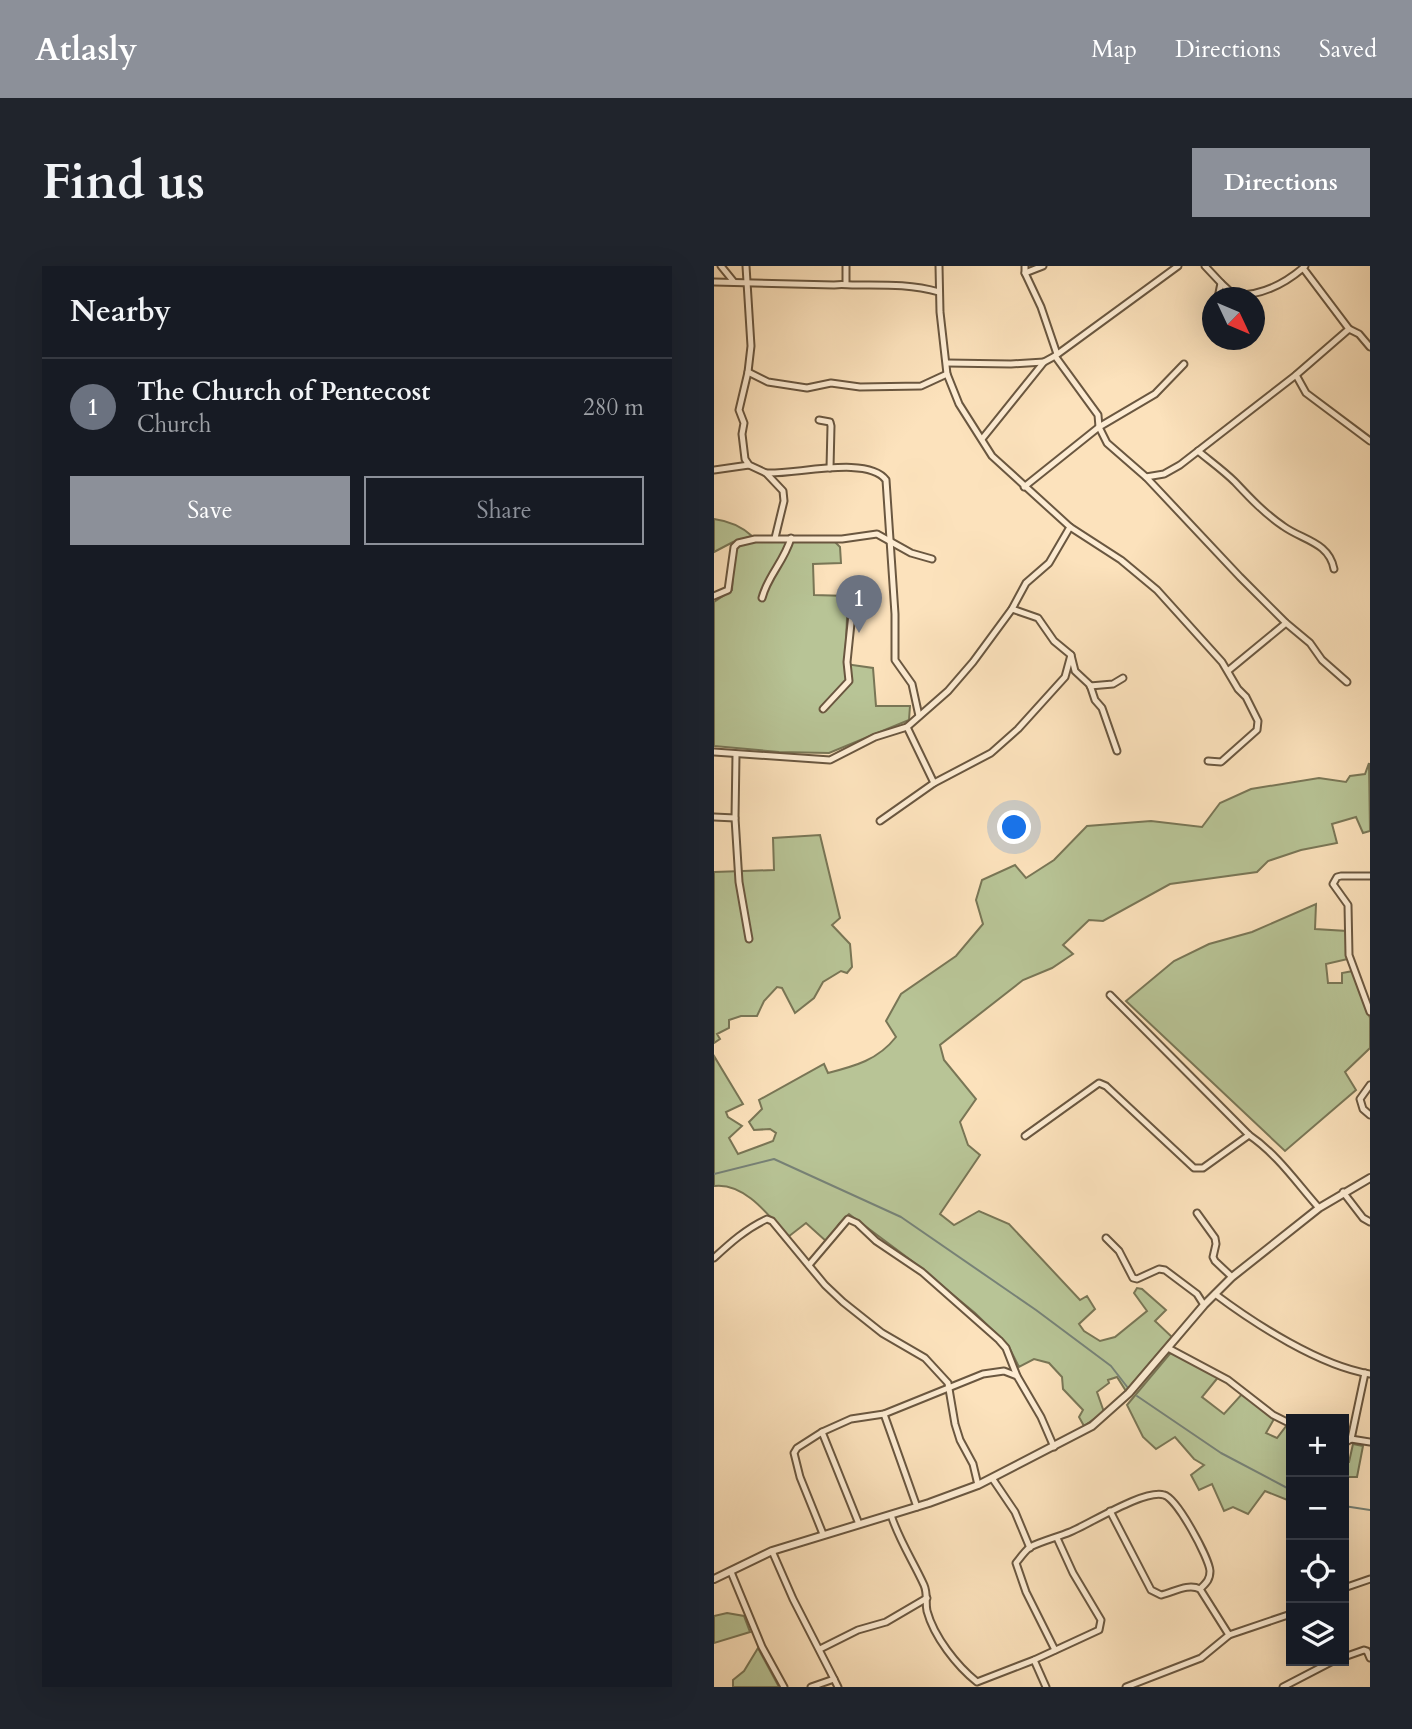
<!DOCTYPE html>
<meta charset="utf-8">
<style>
:root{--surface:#171b24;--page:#20242c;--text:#f1f3f6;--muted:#9ea1a6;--line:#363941;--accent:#8c9099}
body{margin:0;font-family:Cardo,serif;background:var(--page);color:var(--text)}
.controls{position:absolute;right:21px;bottom:21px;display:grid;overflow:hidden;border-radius:0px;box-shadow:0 7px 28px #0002}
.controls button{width:63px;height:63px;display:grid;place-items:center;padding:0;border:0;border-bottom:2px solid var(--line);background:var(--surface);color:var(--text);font:35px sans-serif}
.compass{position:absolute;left:488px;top:21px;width:63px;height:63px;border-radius:50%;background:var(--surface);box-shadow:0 7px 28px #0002;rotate:134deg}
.you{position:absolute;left:301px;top:562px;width:24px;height:24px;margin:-18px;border:5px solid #fff;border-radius:50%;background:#1a73e8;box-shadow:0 0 0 10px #1a73e833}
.badge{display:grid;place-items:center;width:46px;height:46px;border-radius:50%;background:var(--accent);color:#fff;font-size:23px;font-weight:700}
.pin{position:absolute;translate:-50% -58px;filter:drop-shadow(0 2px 4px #0008)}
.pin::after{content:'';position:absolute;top:37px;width:24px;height:21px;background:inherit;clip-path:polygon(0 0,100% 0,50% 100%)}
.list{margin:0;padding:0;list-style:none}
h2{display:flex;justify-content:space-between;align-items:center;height:91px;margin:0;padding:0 28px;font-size:30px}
h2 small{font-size:23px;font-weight:400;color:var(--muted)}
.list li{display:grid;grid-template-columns:46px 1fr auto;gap:21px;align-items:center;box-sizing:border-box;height:98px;padding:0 28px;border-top:2px solid var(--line)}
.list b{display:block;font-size:26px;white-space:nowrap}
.list p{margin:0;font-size:23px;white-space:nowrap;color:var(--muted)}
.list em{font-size:23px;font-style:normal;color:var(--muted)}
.actions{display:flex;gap:14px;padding:21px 28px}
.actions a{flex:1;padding:16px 0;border:2px solid var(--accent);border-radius:0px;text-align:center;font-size:24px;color:var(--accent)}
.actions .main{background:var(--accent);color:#fff}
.icon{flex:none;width:38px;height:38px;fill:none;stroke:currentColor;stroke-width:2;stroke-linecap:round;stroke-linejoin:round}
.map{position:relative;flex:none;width:656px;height:1421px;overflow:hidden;border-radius:0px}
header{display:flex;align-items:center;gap:42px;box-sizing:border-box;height:98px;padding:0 35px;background:var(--accent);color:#fff}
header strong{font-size:33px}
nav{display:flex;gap:38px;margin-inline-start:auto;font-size:24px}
.intro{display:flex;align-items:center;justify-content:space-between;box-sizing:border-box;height:168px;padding:0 42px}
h1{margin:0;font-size:49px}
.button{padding:18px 32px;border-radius:0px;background:var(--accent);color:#fff;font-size:24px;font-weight:700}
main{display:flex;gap:42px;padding:0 42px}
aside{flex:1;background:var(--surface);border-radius:0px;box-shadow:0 7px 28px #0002}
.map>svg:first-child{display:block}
</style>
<header>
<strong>Atlasly</strong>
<nav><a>Map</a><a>Directions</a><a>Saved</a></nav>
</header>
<div class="intro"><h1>Find us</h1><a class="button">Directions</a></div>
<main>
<aside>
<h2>Nearby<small></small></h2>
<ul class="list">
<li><span class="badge" style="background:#6b7280">1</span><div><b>The Church of Pentecost</b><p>Church</p></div><em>280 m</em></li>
</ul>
<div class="actions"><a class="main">Save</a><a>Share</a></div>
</aside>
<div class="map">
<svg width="656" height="1421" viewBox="0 0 656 1421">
<rect width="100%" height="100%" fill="#fce2bc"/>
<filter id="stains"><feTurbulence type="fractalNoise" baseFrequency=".00286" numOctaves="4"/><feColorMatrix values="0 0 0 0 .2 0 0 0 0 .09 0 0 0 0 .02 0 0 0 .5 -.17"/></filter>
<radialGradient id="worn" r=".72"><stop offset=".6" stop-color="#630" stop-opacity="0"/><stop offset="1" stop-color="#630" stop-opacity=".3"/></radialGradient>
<!-- green -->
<g fill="#b8c496" stroke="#797656" stroke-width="2">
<path d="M0,253C15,255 27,260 38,270L19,276L0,286Z"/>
<path d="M54,274L120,275L126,281L127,297L99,298L100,329L134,330L131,398L159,402L162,440H196L195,454L115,487L65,486L0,480V336L18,324L20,287L23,281L32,276Z"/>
<path d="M655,497L656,565L649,567L642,551L618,558L623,577L587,584L554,595L543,606L456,618L389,655L375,654L349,679L359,688L338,702L309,714L226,779L230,794L262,833L246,856L254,879L266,889L226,948L240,959L265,945L295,958L366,1034L373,1030L381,1043L365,1058L370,1065L386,1075L401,1071L433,1045L420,1027L423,1022L428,1023L452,1044L441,1055L458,1071L412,1125L403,1111L394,1114L395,1117L383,1126L390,1146L370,1160L365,1151L369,1144L349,1123L348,1111L335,1097L320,1093L305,1101L294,1079L261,1047L198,995L135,948L125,958L113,976L92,957L74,971C56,951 31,916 0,920V790L29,838L12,846L14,851L28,860L15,872L24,888L59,875L62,867L56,863L40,864L35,856L48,843L45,834L110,798L114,807C141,800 164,794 182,771L172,755L187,728L242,690L269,658L262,634L268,614L301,599L312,612L340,594L373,560L437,555L488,561L506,537L537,523L605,512L632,516L636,510L651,508Z"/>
<path d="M106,569L126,652L118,659L136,678L138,701L133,707L127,705L109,716L100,732L81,747L68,722L63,721L50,735L43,750H27L15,754V762L3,768L6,773L0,777V606L60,604L59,572Z"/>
<path d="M602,638L601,663L633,665L638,692L612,698L614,717H628V707L639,705L656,752V782L631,806L642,824L571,885L412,735L460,695L495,678L538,666Z"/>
<path d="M459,1084L506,1109L488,1131L510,1148L528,1128L560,1153L552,1167L563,1172L573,1159L577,1162V1242L576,1235L551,1225L534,1248L519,1241L510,1245L498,1218L485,1224L477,1209L490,1199L480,1193L461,1171L442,1183L429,1171L413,1139Z"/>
<path d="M639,1178L649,1180L643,1211H630V1196H635Z"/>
<path d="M13,1347L30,1350L36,1366L0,1377V1350Z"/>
<path d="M44,1382L65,1421H19V1414L30,1405Z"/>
</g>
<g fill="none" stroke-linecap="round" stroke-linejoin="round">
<!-- stream -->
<g stroke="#778277" stroke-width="2">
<path d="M0,908L60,893L187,951L322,1044L397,1100L414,1122"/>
<path d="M423,1130L507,1187L577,1224"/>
<path d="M630,1240L656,1244"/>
</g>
<!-- minor casing -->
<g stroke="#6a5740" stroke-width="9">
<g id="minor">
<path d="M7,0L20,16"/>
<path d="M32,0L37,80L34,106L25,144L30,157L28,168L31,193L35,199L52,207L69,225L70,235L61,272"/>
<path d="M132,0V17"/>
<path d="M225,0L226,46L233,108L245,138L278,190L356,261L407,294L443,324L508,396L524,423L532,431L544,455L543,464L507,496L494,495"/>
<path d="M311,0V7L327,41L343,88"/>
<path d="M491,0L507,17L504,32"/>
<path d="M591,0L589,2L635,63"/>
<path d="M311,7L329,0"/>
<path d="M0,16L120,19C128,18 133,19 142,19C171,19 197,18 225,26"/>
<path d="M507,17L520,29C547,30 569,19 589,2"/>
<path d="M341,90L384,149L385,161L393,177L432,211L526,311L572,357L596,377L608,394L633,416"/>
<path d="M233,97L297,98L330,96"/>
<path d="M34,106L54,116L93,122L117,117L146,121L207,120L233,108"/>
<path d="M582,109L592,127L656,175"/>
<path d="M105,154L116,156L117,160L116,202"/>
<path d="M268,173L330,96L341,90L464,0"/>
<path d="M484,185C496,195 510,205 521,216C536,232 550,247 569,260C588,274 615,276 620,303"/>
<path d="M0,204L35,199"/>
<path d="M52,207C80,209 154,189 172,214L181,348V394L198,418L205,450"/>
<path d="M432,211L450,208L466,199L582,109L635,63L645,68L656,81"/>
<path d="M310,221L385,161L441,128L470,98"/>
<path d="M0,330L14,324L20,281L24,277L41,273H128L163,268L197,287L218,293"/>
<path d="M48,332C54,309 70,296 77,272"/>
<path d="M357,389L361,405L376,419L381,434L388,442L403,485"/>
<path d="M515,404L572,357"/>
<path d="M376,420L399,418L409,412"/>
<path d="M109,443L135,415L133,396L139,338"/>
<path d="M193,461L220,517"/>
<path d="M0,486L116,494L161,471L193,461L234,425L259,396L298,343L312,317L335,297L356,261"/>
<path d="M22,489L21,552L25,616L35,673"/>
<path d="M0,551L21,552"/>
<path d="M166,555L220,517L277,487L304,463L351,411L357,389L340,375L324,352L298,343"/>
<path d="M656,610H627L623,611L619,618L634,639L635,689L656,746"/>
<path d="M396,729L535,869C563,888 582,916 605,942"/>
<path d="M656,819L646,833L649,843L656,849"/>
<path d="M311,870L385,817L392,820L480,902H489L535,869"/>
<path d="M629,926L649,952L656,956"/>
<path d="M483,947L501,972L502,978L499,991L501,995L518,1011"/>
<path d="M392,972L405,985L419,1012L423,1013L445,1003L451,1004L483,1028L490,1039"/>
<path d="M0,992C16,977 33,962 53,953L58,955L111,1019L129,1036L168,1067L211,1092L234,1117L241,1158L246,1174L259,1198L264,1219"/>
<path d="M95,999L134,953L143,957L162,975L208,1006L285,1074L292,1082L303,1110L327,1151L340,1181"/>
<path d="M501,1028C541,1058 606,1100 656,1108"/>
<path d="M454,1082L514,1114L559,1149L577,1158"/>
<path d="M170,1148L203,1241"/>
<path d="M108,1166L145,1258"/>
<path d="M637,1173L656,1176"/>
<path d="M630,1177L637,1173L651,1107"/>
<path d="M278,1212L301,1246L316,1282"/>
<path d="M396,1245L437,1324L447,1329C460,1326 474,1317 486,1323L515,1369L487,1392L412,1421"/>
<path d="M177,1249C185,1274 199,1295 210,1319C214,1328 211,1336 213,1345C220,1371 243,1400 263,1416L320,1394L385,1364L387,1354L359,1307L343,1272"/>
<path d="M109,1268L86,1211L80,1187L83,1182L108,1166L137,1153L170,1148L269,1108L290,1105L303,1110"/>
<path d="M58,1285L79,1333L120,1413"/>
<path d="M17,1306L48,1381L70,1421"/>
<path d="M630,1322L656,1313"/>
<path d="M515,1369L577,1348"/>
<path d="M106,1383L144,1364L172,1356L213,1332"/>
<path d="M341,1384L312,1326L302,1297C306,1292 311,1285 316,1281C328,1275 344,1271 356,1266C376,1258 430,1223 450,1229C463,1232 495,1292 496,1305C496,1314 492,1317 486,1323"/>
<path d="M630,1391L650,1384L653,1385L656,1392"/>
<path d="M320,1394L332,1421"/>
<path d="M97,1421L120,1413L124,1421"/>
<path d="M569,1421L619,1395"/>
</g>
</g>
<!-- tertiary casing -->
<g stroke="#6a5740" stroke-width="10">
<path id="tertiary" d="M0,1313L58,1285L215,1237L264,1219L378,1160L415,1127L490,1039L518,1011L605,942L656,912"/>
</g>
<!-- minor -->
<use href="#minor" stroke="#fdecd3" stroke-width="5"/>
<!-- tertiary -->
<use href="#tertiary" stroke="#fdecd3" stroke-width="6"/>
</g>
<rect width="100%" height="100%" filter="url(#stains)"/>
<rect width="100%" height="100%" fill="url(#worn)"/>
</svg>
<div class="controls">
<button>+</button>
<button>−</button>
<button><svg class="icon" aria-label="locate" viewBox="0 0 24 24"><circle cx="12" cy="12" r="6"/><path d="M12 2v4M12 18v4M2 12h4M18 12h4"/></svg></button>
<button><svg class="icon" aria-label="layers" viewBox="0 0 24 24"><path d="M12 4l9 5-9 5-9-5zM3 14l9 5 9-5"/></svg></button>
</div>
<svg class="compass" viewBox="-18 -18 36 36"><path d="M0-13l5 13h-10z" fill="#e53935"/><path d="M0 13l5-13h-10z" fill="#9ea1a6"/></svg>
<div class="you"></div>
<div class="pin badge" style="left:145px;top:367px;background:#6b7280">1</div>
</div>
</main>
